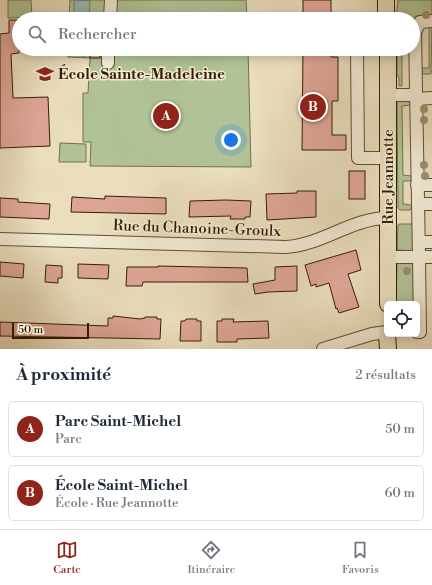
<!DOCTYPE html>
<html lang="fr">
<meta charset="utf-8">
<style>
:root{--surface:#fff;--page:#f2f2f3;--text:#1f2937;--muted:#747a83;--line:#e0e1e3;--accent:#8f2418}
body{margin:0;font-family:"Libre Bodoni",serif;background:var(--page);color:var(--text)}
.controls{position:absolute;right:12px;bottom:12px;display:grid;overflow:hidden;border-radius:6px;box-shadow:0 2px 10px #0003}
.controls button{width:36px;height:36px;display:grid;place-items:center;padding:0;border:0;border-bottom:1px solid var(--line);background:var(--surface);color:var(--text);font:20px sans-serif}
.scale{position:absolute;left:12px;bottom:10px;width:77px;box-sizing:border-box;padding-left:4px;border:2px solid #361e00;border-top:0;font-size:11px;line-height:14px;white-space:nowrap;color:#361e00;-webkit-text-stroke:3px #f1ead5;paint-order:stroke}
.you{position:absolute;left:231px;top:140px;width:14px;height:14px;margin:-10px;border:3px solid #fff;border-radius:50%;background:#1a73e8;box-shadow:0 0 0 6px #1a73e833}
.badge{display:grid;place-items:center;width:26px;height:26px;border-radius:50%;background:var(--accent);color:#fff;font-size:13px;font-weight:700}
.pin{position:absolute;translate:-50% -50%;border:2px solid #fff;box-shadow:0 1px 4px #0006}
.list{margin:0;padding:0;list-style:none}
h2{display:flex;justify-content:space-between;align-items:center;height:52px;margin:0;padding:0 16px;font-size:17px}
h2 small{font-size:13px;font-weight:400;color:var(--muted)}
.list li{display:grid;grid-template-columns:26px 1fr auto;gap:12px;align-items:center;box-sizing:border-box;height:56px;margin:0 8px 8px;padding:0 8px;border:1px solid var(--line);border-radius:6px}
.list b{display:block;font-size:15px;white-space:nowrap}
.list p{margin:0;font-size:13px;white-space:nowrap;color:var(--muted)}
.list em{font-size:13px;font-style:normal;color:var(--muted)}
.icon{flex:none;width:22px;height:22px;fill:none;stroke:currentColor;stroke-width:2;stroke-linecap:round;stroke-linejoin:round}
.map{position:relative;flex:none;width:432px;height:349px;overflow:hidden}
.search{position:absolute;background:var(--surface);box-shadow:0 2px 10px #0003;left:12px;right:12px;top:12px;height:44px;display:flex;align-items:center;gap:10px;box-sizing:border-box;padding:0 14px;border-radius:22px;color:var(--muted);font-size:15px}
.sheet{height:180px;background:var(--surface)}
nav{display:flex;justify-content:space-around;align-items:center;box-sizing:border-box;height:56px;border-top:1px solid var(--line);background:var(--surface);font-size:11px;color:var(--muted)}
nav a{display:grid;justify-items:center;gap:2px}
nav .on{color:var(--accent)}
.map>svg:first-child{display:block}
</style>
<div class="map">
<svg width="432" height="349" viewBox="0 0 432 349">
<rect width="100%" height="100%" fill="#eadebe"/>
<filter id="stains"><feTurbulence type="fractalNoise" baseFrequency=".005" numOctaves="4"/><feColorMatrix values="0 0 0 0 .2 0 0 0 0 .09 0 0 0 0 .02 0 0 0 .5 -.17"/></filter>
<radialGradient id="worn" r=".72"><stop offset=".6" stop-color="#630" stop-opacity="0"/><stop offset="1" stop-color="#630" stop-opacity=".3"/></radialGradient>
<!-- green -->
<g fill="#b1c296" stroke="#74704b">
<path d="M8,0H31L32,17L8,18Z"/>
<path d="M70,0H246L247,19H69Z"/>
<path d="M398,0H432V16L419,17L413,21V19H396Z"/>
<path d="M429,25H432L431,74H421L422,68H429Z"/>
<path d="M68,49H248L251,167L90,166L91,142H83V93H88L90,58L68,57Z"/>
<path d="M397,49H402V86H399V77L397,76Z"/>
<path d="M399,100H409L410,102V105L402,106L403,175L412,176L411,181H403V204L411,205L412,207L410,210H400L398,208L397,104Z"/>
<path d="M60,143L86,144V162H59Z"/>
<path d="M400,224H413L414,251L397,250L398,225Z"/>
<path d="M398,262H413L415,304H396L397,264Z"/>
</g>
<!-- water -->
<g fill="#98bcb3" stroke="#717d6b">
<path d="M74,0L90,1L89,19H74Z"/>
<path d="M71,49H87L86,56L71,55Z"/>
</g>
<!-- building -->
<g fill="#dea597" stroke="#361e00">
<rect x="303" y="0" width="28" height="19"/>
<path d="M9,20H19V53L11,54L13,98L48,97L50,146L0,148V34L9,33Z"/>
<rect x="90" y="49" width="10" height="9"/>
<path d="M303,49H331V57H338V101H332V135H346V150H302Z"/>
<rect x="349" y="171" width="16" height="28"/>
<path d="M297,191H316V217L267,220L266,194L297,193Z"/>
<path d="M105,196L166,198V214L71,212L72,197L105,199Z"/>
<path d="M0,198L18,199V202L50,204L49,219L0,217Z"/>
<path d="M226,200L251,201L250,217H245V219H230L231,216L189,217L190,201Z"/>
<path d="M356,250L361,270L348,274L359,307L339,313L337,308L336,309L329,283L316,287V284L311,286L305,265Z"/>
<path d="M0,262L24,264L23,278L0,276Z"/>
<path d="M78,264L109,265L108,279L78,278Z"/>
<path d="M46,265L62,266V278H58V283L45,282Z"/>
<path d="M158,266L247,268L248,282H143L142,286H126L127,267H158Z"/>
<path d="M297,266V291L268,292L255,294L253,284L275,280V267Z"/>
<path d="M113,316L140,319L145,318V317H157V319H161L160,339L0,336V322L108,326V318H113Z"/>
<path d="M186,319H197V321H201V341H180L181,321H185Z"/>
<path d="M222,319H234L233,322L268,321L269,338L237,339V342H217V321H222Z"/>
</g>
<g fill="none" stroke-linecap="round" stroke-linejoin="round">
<!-- minor casing -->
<g stroke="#634e30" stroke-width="14">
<g id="minor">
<path d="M110,19L111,0"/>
<path d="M415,32L420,22L432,21"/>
<path d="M357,49L358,158H388"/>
<path d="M108,63V49"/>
<path d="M388,95H416"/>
<path d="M416,99L432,98"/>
<path d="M417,185H432"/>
<path d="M418,204H432"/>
<path d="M0,239L286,247C322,245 352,218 388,218"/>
<path d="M419,242H432"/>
<path d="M388,257H419L415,32H413"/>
<path d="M417,332H420L419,257H432"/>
<path d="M323,349L372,334L387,332"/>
</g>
</g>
<!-- major casing -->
<g stroke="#361e00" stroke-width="18">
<g id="major">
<path d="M386,0V19"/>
<path d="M388,49V304"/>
<path d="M387,334L388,349"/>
</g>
</g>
<!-- minor -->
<use href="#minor" stroke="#f1ead5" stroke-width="12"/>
<!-- major -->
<use href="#major" stroke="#eadebe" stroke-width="16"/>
</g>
<!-- trees -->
<g fill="#9b8f6e">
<circle cx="426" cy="15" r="4"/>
<circle cx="424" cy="109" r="4"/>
<circle cx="424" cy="120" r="4"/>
<circle cx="424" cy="165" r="4"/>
<circle cx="425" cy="176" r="4"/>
<circle cx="407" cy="271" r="4"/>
</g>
<!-- icons -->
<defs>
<g id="school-bare" transform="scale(1.38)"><path d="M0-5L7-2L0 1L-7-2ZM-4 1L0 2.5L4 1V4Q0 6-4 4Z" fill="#8f2418" stroke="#f1ead5" stroke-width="2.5" paint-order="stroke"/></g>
</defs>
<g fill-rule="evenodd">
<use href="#school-bare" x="45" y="74"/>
</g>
<g text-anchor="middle" stroke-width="3" stroke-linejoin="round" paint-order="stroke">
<!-- poi labels -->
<g font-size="15" font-weight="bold" fill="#361e00" stroke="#f1ead5" text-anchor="start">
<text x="58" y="79">École Sainte-Madeleine</text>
</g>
<!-- street labels -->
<g font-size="15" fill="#361e00" stroke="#f1ead5">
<text transform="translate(388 177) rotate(-90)" y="5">Rue Jeannotte</text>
<text transform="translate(197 228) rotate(2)" y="5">Rue du Chanoine-Groulx</text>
</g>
</g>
<rect width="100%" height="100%" filter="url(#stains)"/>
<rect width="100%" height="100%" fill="url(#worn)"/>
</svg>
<div class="controls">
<button><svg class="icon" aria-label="locate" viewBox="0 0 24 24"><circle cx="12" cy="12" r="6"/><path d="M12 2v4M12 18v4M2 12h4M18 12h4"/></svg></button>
</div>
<div class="scale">50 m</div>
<div class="you"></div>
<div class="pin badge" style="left:166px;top:116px">A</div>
<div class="pin badge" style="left:313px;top:107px">B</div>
<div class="search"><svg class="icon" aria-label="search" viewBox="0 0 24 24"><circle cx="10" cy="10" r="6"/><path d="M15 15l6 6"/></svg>Rechercher</div>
</div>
<section class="sheet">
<h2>À proximité<small>2 résultats</small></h2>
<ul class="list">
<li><span class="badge">A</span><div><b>Parc Saint-Michel</b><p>Parc</p></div><em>50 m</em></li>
<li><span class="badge">B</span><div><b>École Saint-Michel</b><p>École · Rue Jeannotte</p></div><em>60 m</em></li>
</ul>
</section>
<nav>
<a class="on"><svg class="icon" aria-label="map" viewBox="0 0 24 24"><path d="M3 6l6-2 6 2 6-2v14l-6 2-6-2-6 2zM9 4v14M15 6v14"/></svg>Carte</a>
<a><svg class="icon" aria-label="directions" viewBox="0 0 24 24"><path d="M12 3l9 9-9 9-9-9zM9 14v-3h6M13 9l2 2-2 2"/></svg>Itinéraire</a>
<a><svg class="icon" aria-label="saved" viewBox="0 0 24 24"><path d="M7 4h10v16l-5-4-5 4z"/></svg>Favoris</a>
</nav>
